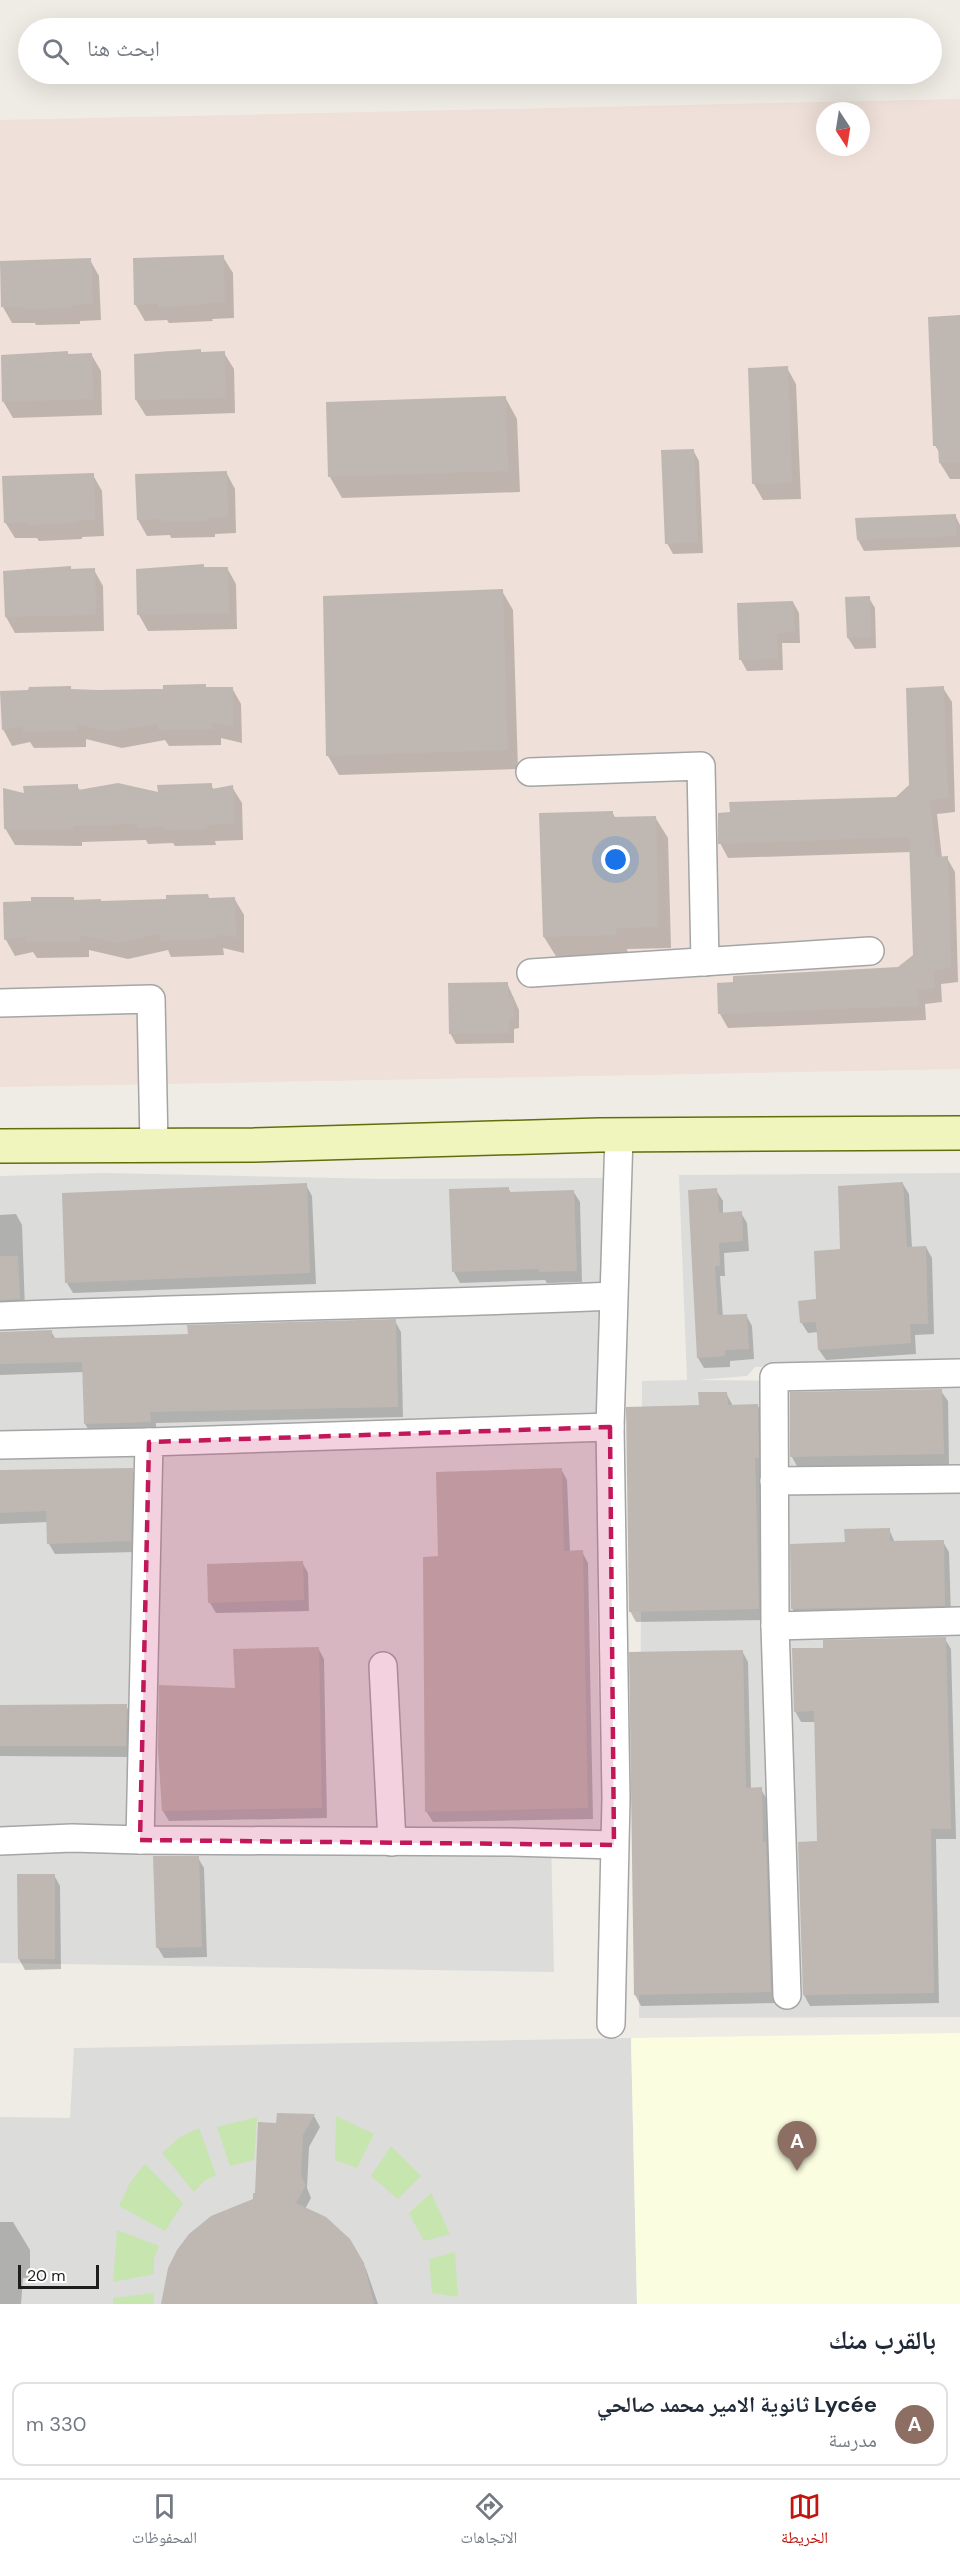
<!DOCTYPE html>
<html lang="ar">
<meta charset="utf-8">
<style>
:root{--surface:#fff;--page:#f2f2f3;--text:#1f2937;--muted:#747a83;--line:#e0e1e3;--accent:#bf160e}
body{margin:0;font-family:"DM Sans","Noto Naskh Arabic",sans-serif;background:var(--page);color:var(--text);direction:rtl}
.compass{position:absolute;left:816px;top:102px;width:54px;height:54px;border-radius:50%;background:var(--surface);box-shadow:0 6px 24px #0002;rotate:168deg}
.scale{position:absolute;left:18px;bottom:15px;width:81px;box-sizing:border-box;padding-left:6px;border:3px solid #1e1e1e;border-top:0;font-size:16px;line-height:21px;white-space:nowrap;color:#1e1e1e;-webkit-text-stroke:4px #fff;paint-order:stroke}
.you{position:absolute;left:616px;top:860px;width:21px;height:21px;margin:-15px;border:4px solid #fff;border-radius:50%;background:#1a73e8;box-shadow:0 0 0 9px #1a73e833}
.badge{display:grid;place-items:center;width:39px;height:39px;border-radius:50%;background:var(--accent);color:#fff;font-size:20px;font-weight:700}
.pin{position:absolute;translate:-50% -50px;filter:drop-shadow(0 2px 3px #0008)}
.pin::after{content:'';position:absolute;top:32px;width:21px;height:18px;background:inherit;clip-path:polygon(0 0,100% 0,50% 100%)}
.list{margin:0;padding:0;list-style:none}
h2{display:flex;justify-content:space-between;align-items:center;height:78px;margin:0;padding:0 24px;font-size:26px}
h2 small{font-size:20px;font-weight:400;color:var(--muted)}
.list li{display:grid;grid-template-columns:39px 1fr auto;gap:18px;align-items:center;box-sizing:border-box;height:84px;margin:0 12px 12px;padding:0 12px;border:2px solid var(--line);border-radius:12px}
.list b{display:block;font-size:22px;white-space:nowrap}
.list p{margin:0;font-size:20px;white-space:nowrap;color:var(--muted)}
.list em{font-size:20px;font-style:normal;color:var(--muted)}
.icon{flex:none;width:33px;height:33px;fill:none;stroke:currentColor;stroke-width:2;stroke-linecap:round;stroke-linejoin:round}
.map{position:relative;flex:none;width:960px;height:2304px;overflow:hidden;direction:ltr}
.search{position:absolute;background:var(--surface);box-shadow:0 6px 24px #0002;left:18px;right:18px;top:18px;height:66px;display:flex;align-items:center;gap:15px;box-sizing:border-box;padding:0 21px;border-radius:33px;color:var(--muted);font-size:22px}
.sheet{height:174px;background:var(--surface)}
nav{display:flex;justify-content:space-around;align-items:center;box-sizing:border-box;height:84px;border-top:2px solid var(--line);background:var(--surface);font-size:16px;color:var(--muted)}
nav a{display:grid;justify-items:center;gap:3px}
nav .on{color:var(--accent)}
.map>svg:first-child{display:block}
</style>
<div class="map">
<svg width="960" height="2304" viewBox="0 0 960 2304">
<rect width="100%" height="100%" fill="#efece5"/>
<!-- residential -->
<g fill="#dcdcdb">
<path d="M104,1173L382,1179L603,1178L597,1623L602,1834L551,1836L554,1972L0,1963V1176Z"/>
<path d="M960,1173V1361L755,1367L747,1376L698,1380L960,1383V2017L639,2018L642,1381L687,1380L679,1175Z"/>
<path d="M631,2038L637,2304H0V2117L70,2118L74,2048Z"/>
</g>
<!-- education -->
<path fill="#fbfde0" d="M960,2033V2304H637L631,2038Z"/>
<!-- military -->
<path fill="#efe0d9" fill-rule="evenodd" d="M960,99V1069L0,1087V120ZM825,111H861V147H825Z"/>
<!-- grass -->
<g fill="#c7e5af">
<path d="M336,2116L374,2134L357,2168L335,2160Z"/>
<path d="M257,2117L254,2160L230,2166L217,2127Z"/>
<path d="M199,2128L216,2175L204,2181L194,2192L162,2153L180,2137Z"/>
<path d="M391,2146L421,2176L398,2199L371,2176Z"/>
<path d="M145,2164L183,2203L165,2231L119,2206L131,2181Z"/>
<path d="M431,2193L450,2234L424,2241L409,2213Z"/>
<path d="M117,2230L159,2246L154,2259V2274L113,2282Z"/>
<path d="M455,2252L458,2297L432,2293L429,2259Z"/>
<path d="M153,2293L154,2304H113V2298Z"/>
</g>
<!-- shadow -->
<g fill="#0003">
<path d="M223,257L233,273L234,318L212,319L213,321L169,323L167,320L145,321L135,304Z"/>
<path d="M90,260L99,276L101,320L80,321V324L36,325L35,323H12L3,307Z"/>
<path d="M960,317V479H950L940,463V454L935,445Z"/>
<path d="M200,350L202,354L224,353L234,369L235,413L146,416L136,400L157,352Z"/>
<path d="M67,352L69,355L91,354L101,371L102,415L13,418L3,401Z"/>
<path d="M787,368L796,384L801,499L763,500L754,484Z"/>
<path d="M505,397L517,419L520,492L342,498L330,477L327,404Z"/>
<path d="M693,450L699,461L703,553L673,554L667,543Z"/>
<path d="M226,472L235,489L236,533L215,534V537L171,538L170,535L147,536L138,520Z"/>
<path d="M93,475L102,491L104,536L82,537V539L39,541L37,538H15L5,522Z"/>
<path d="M955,515L960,525V547L864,551L858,540Z"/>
<path d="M70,568L72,571L94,570L103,586L104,631L15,633L6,617L26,569Z"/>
<path d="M227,568L236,584L237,629L148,631L139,615L138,571Z"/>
<path d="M502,591L513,610L518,769L339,775L328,756Z"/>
<path d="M869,598L875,608L876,648L855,649L848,638L847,599Z"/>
<path d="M793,602L799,613L800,643H782L783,670L747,671L741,660L739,604Z"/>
<path d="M70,687L72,691L232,688L241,704L242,743L221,738V745L169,746L165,740L122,748L86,739V747L34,748L30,742L12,746L3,729Z"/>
<path d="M943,688L952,702L955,812L937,814L942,858H947L955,872L958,982L941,984L942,1002L925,1004L926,1020L728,1028L720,1014L899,968L914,955L911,852L728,858L720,843L896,799L911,785Z"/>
<path d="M211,785L214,790L232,787L242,803L243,840L215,841L216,845L175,846L173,843L148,844L146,840L82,842V846L15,845L5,828L25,795L77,786L81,792L159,794Z"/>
<path d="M612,812L616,819L655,817L668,838L671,948L627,949L628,956L557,958L544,937Z"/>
<path d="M73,898L75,901L101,903L234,898L244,915V953L223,948L224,955L171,957L168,950L128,959L89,950V957L37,958L33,952L15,956L6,940L4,903Z"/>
<path d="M507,983L519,1010V1028L514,1029V1043L456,1044L450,1033Z"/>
<path d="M903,1184L909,1194L912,1248L926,1247L932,1258L934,1334L915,1335L916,1354L826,1360L819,1350L818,1332L808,1333L801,1322L818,1301L842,1251Z"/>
<path d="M306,1185L312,1196L316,1284L73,1293L67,1283Z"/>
<path d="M508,1188L511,1193L573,1191L580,1202L582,1282L547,1283L545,1280L460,1283L454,1272Z"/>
<path d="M716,1190L723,1201V1214L741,1213L747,1223L749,1251L724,1253L725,1276H720L723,1317L746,1315L752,1326L754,1359L730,1361V1367L704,1368L698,1358Z"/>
<path d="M16,1214L22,1225L25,1310L0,1314V1215Z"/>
<path d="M395,1321L401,1332L403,1417L156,1423V1432L92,1435L85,1424L84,1372L0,1375V1333L51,1331L56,1340L189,1336Z"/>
<path d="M941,1391L948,1401L949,1465L798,1468L792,1457Z"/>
<path d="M726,1393L733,1406H758L764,1416V1468H761L765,1620L636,1622L630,1611L701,1407Z"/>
<path d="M132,1469L138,1480L136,1552L55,1554L49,1544L48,1522L0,1524V1472Z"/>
<path d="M561,1469L567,1480L570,1552H582L588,1563L593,1819L433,1822L426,1811L440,1558Z"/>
<path d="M889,1529L895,1543L943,1542L949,1552L951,1616L798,1619L792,1608L846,1544Z"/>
<path d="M302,1562L308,1573L309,1611L216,1613L210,1603Z"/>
<path d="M945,1639L951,1649L956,1839H936L939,2003L810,2006L804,1995L819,1843L816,1722H801L795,1711L824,1649Z"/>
<path d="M318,1648L324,1659L327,1818L169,1821L163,1811L236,1690Z"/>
<path d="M742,1651L748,1662L751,1789H761L767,1800L768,1848L772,1854L776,2003L641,2006L635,1995Z"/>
<path d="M126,1706L133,1717L132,1757L0,1756V1707Z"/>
<path d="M198,1858L204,1868L207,1957L164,1958L158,1948Z"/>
<path d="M54,1875L60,1886L61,1969L25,1970L19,1959Z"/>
<path d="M314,2116L320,2127L309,2147L307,2188L311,2198L305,2209L359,2256L366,2269L378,2304H164L254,2200L278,2124Z"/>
<path d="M0,2222H13L30,2250V2278H23L21,2304H0Z"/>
</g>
<!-- building -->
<g fill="#bfb8b2">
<path d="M224,255L225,302L204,303V305L158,307V304L134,305L133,258Z"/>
<path d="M91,258L93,304L71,305V308L25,309V307H1L0,261Z"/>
<path d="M960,315V462L939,463L938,446H933L928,317Z"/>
<path d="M201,349V352L225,351L226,398L135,400L134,354Z"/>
<path d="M68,351V354L92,353L93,399L2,402L1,355Z"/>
<path d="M788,366L792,483L752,484L748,368Z"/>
<path d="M506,396L508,471L328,477L326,402Z"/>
<path d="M694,449L698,542L665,544L661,450Z"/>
<path d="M227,471L228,517L207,518V521L161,522V519L137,520L135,474Z"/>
<path d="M94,473L95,520L74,521V523L28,525V522L4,523L2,476Z"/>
<path d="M956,514V536L857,540L855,518Z"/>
<path d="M204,564V567H228L229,613L137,615L136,569Z"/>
<path d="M71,566V569L95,568L96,615L5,617L3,571Z"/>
<path d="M503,589L508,750L326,756L323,596Z"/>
<path d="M870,596L871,637L847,638L845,597Z"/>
<path d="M793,601L795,632L777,633L778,659L739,660L737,603Z"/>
<path d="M206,684V687H233V727L212,722L213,729L158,730V724L112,732L77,724L78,731L23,732V725L2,730L0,691L28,690L29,687L71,686V689L98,690L163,689V685Z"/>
<path d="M944,686L948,798L930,800L936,857L948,856L951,968L934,970L935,988L917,990L919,1006L718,1014L717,983L733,982V976L898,967L913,955L909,837L718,844V813L730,812L729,802L896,797L909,785L906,688Z"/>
<path d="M118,783L158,792L157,785L212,783V789L233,785L235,824L207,825V829L164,830V827L137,828V824L73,826V830L4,829L3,788L24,793L23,786L78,784V790Z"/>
<path d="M613,811V817L656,816L659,927L616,928V935L543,937L539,813Z"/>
<path d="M208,894L209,898L235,897L236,938L215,933V939L160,941V934L118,943L80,935L81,941L26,942V936L4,940L3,902L31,901V897H74V900L101,899V901L166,899V895Z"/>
<path d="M508,982V998L514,997V1018H509V1033L449,1034L448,983Z"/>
<path d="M903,1182L907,1247L926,1246L928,1324H910L911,1343L818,1350L816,1322L800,1323L798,1301L816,1299L814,1251L840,1249L838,1186Z"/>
<path d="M307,1183L310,1273L65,1283L62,1193Z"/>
<path d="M509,1187V1192L574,1190L577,1271L539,1272V1269L452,1272L449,1189Z"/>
<path d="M717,1188L719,1213L742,1211L743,1241L719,1243L720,1266H715L718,1315L747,1314L749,1349L725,1350V1356L697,1358L688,1190Z"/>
<path d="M0,1256H18L20,1299L0,1300Z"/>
<path d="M396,1319L398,1407L150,1412L151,1422L84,1424L82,1362L0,1364V1332L52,1330V1338L188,1334L187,1325Z"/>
<path d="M942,1389L944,1454L790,1457V1392Z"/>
<path d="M698,1392H727L728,1405L758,1404L759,1458H755L759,1609L629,1612L626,1407L699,1405Z"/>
<path d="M133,1468L131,1541L47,1544L46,1511L0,1513V1470Z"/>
<path d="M562,1468L564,1551L583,1550L588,1808L425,1812L423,1557L438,1556L436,1472Z"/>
<path d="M890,1528V1541L944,1540L945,1606L791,1609L790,1544L845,1542L844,1529Z"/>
<path d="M303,1561L304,1600L208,1603L207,1564Z"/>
<path d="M946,1637L951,1829H931L934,1993L803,1995L798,1842L817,1841L814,1711L794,1712L792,1648H823V1640Z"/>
<path d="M319,1647L322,1808L162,1811L158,1749L159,1685L235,1688L233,1649Z"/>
<path d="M743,1650L746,1788L762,1787L763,1842H766L771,1992L634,1995L629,1652Z"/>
<path d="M127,1704L126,1746H0V1705Z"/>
<path d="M153,1856H199L202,1947L156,1948Z"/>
<path d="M17,1874H55V1959H18Z"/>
<path d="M277,2113L315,2114L303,2135L301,2176L306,2185L296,2203L326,2217L350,2239L364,2263L374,2304H161L168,2268L177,2250L189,2234L211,2216L253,2199V2193H255L258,2122L276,2123Z"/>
</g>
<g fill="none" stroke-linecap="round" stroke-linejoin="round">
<!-- street casing -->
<g stroke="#a5a5a5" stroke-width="30">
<g id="street">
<path d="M530,772L701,766L705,962"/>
<path d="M531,973L870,951"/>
<path d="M0,1003L151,999L154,1145"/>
<path d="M0,1316C204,1307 409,1305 613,1296"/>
<path d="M610,1427L149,1442L140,1840L511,1842L614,1845"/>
<path d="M0,1445L149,1442"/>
<path d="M774,1481L960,1479"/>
<path d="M775,1626L960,1621"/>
<path d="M383,1666L392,1842"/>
<path d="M0,1841L72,1838L140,1840"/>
<path d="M787,1995L775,1626L774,1377L960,1373"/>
<path d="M611,2024L616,1799L610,1427L619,1135"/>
</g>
</g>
<!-- secondary casing -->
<g stroke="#5f6f0c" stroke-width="36">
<path id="secondary" d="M0,1146L254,1145L599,1135L960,1133"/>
</g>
<!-- street -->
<use href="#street" stroke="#fff" stroke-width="27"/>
<!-- secondary -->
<use href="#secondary" stroke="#f0f5bd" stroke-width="33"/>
</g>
<!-- marked area -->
<path fill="#c2185b" fill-opacity="0.2" stroke="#c2185b" stroke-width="4.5" stroke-dasharray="12 8" stroke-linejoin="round" d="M610,1427L614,1845L140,1840L149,1442Z"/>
</svg>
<svg class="compass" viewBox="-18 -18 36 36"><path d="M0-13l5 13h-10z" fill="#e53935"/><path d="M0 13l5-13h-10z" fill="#747a83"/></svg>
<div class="scale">20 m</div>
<div class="you"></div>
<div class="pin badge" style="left:797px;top:2171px;background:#8d6e63">A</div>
<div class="search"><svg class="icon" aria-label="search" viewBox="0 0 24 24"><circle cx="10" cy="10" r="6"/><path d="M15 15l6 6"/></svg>ابحث هنا</div>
</div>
<section class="sheet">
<h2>بالقرب منك<small></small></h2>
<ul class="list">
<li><span class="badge" style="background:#8d6e63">A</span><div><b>Lycée ثانوية الامير محمد صالحي</b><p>مدرسة</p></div><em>330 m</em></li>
</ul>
</section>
<nav>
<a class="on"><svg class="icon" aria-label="map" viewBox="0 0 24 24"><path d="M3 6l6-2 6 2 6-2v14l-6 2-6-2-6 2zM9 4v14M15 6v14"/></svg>الخريطة</a>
<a><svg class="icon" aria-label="directions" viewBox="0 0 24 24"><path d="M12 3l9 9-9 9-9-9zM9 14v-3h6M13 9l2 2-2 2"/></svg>الاتجاهات</a>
<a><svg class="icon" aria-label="saved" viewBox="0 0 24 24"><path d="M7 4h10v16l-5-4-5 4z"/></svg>المحفوظات</a>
</nav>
